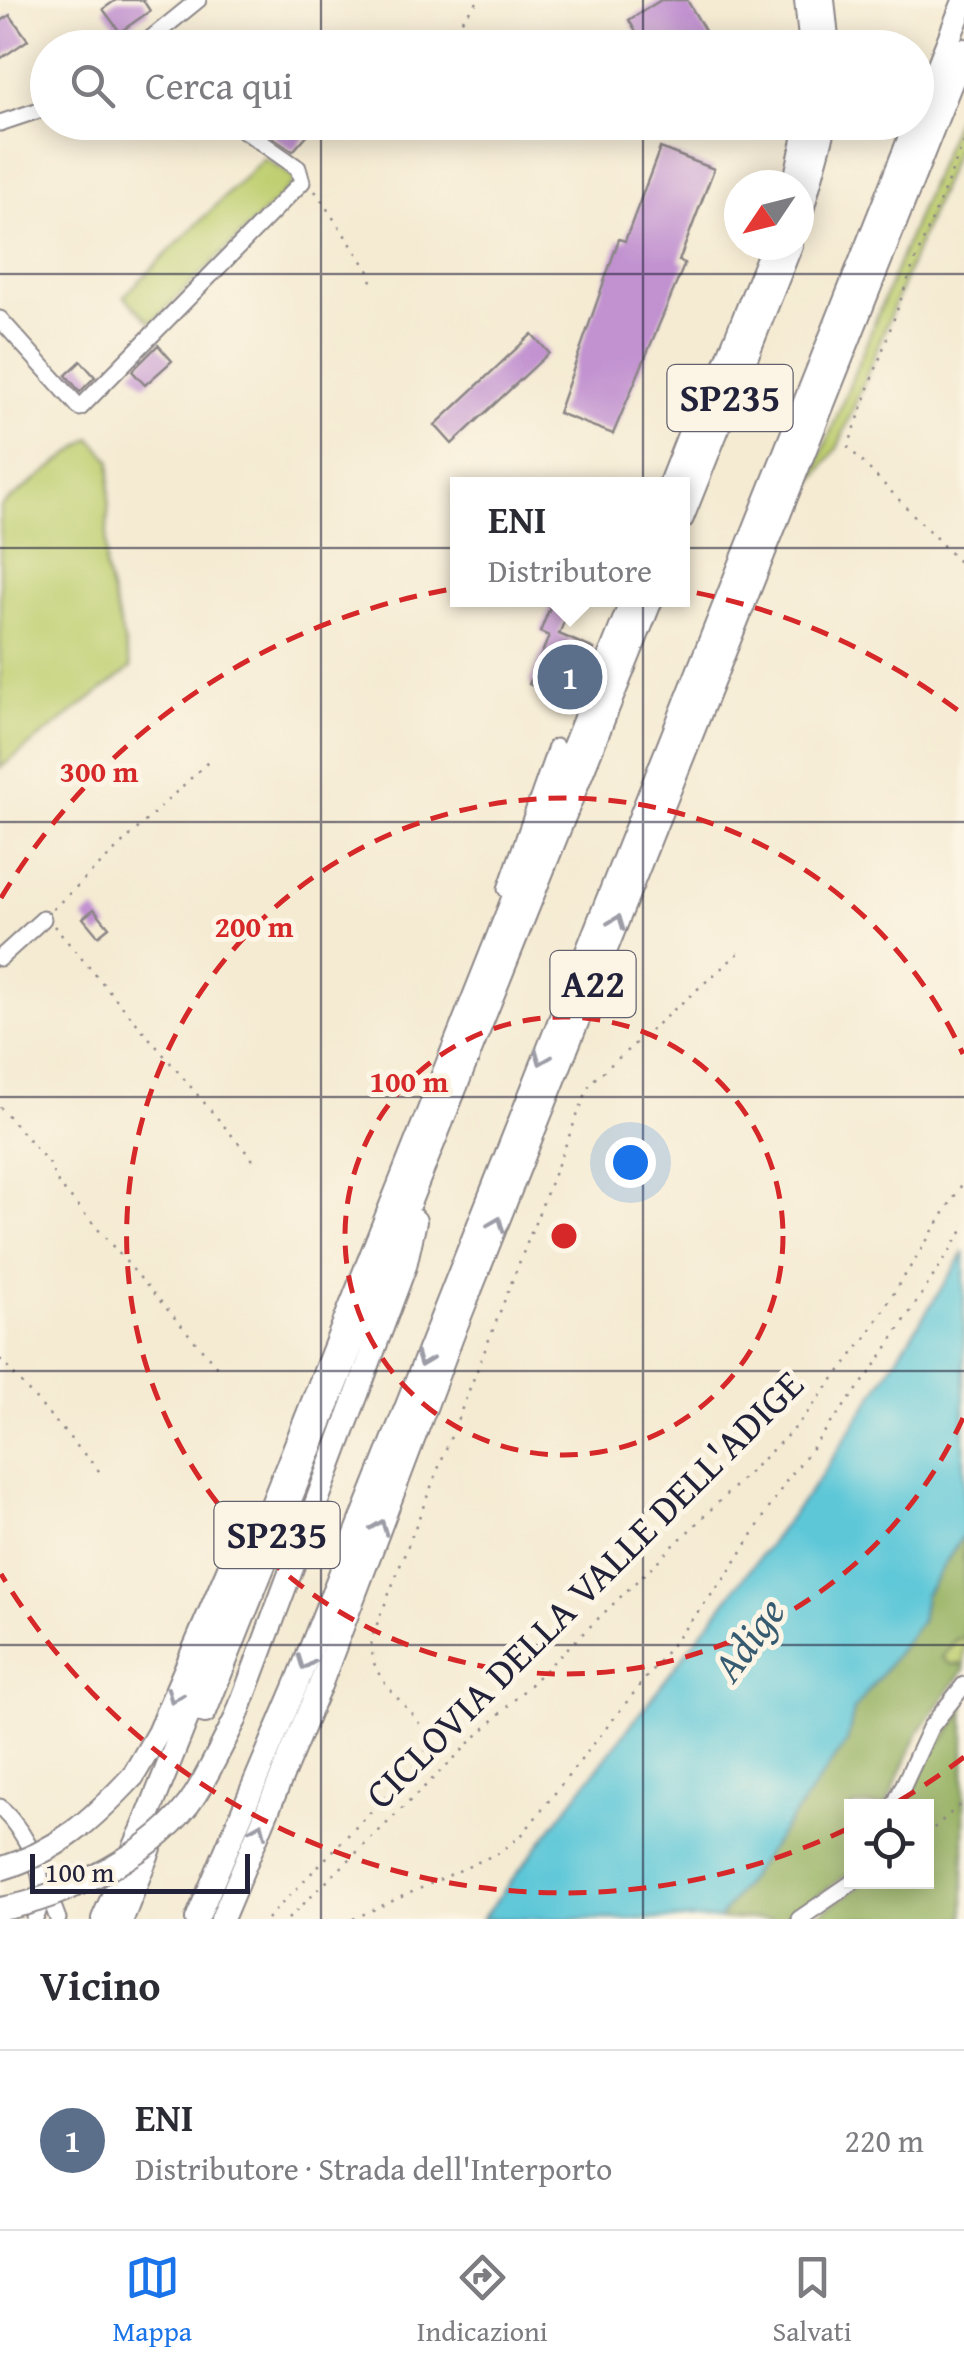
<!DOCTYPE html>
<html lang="it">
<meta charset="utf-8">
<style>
:root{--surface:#fff;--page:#f7f7f7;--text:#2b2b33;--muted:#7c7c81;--line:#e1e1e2;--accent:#1a73e8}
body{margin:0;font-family:"Gentium Book Plus",serif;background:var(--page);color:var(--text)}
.controls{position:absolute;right:30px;bottom:30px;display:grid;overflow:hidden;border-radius:0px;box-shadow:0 5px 25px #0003}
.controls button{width:90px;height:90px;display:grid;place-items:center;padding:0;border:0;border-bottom:2px solid var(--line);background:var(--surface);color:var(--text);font:50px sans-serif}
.compass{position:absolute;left:724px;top:170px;width:90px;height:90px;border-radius:50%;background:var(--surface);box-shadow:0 5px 25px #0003;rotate:235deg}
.scale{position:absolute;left:30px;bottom:25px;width:220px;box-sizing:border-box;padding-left:10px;border:5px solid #22223b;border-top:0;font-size:28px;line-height:35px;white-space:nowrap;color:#22223b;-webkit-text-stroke:8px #fcf5e5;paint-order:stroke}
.you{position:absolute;left:630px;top:1162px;width:35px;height:35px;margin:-25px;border:8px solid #fff;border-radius:50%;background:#1a73e8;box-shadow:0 0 0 15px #1a73e833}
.badge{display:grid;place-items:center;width:65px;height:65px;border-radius:50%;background:var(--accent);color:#fff;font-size:32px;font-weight:700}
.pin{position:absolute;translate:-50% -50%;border:5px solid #fff;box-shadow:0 2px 10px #0006}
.popup{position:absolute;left:450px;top:477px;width:240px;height:130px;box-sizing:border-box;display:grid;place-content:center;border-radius:0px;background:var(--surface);filter:drop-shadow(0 2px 8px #0005);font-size:32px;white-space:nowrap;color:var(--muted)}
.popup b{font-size:38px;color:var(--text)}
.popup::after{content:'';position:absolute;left:50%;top:100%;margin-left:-20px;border:20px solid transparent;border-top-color:var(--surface)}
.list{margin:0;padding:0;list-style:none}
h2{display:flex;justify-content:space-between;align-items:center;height:130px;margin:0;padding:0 40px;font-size:42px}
h2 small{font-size:32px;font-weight:400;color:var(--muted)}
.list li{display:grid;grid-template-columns:65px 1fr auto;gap:30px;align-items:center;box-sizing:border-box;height:180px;padding:0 40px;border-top:2px solid var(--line)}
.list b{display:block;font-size:38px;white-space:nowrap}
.list p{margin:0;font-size:32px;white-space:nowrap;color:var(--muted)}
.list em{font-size:32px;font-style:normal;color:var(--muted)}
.icon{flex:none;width:55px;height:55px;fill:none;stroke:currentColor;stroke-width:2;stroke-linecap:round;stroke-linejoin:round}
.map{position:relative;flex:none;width:964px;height:1919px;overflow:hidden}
.search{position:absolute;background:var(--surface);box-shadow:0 5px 25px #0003;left:30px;right:30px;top:30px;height:110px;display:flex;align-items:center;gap:25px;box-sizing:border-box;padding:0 35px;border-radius:55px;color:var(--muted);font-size:38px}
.sheet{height:310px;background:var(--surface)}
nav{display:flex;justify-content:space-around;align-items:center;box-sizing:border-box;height:140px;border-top:2px solid var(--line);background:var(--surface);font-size:28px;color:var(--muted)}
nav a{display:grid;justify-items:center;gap:5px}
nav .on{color:var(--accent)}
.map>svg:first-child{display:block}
</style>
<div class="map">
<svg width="964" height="1919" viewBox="0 0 964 1919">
<rect width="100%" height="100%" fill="#fcf5e5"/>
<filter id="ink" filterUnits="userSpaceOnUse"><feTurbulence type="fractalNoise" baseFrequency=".01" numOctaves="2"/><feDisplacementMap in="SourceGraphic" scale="20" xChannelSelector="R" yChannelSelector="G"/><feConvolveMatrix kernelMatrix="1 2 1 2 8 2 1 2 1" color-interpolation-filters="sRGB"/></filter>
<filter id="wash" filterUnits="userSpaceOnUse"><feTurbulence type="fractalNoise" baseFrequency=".0048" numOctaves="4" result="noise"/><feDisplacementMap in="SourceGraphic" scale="40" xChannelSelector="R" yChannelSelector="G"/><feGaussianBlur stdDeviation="2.25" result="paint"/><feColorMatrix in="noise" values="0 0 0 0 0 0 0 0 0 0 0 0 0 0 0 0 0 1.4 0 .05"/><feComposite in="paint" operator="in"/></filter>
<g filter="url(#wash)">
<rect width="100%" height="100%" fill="#f5ebd3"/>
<!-- green -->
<g fill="#bfcf71" stroke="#707856" stroke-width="2.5">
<path d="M964,100V129L838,447L808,488Z"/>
<path d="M264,158L294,178L292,185L151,323L124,296Z"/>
<path d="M91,438L111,461L105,568L131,668L0,768V507Z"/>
<path d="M964,1637V1665L950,1664L941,1658L956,1640Z"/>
<path d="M964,1695V1712L908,1787L935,1732Z"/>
</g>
<!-- forest -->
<g fill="#97b263" stroke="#5c6a4f" stroke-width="2.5">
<path d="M964,1534V1637L955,1640L942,1658L950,1664L964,1665V1670L918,1733L886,1806H852L851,1872L785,1919H719L846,1742L854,1710L921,1621L925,1595Z"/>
<path d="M964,1712V1919H812L866,1882H926V1806H902L908,1787Z"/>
</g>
<!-- water -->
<path fill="#5dc7d8" stroke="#40748a" stroke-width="2.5" d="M964,1253V1534L925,1595L921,1621L854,1710L847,1742L719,1919H482L822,1475Z"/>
<g id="blocks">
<!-- building -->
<g fill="#c191d0">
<path d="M116,0H143L150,11L120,32L103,9Z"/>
<path d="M661,0H687L711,41L699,48H645L629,20Z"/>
<path d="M10,15L28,40L0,59V22Z"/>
<path d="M283,122H295L308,134L293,151L271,136Z"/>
<path d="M660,148L714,169L679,261L685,263L613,434L558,413L619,239L625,241Z"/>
<path d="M532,334L549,353L452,444L435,425Z"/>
<path d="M158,345L172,361L145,385L132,371Z"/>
<path d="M81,361L95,377L80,392L66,375Z"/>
<path d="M553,600H573L559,634L594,649L572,702L529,684L549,636L540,632Z"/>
<path d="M94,909L109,927L98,936L83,918Z"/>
</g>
</g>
</g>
<g filter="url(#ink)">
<use href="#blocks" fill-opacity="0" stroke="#8c8687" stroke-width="2.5"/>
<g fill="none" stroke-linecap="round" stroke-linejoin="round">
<!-- minor casing -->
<g stroke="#8c8687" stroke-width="19">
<g id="minor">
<path d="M139,48L198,0"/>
<path d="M0,123L48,107"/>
<path d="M0,319L80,408L302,182L298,168L232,122"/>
<path d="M666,484L697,405L709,392"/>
<path d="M506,889L556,747"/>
<path d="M0,958L43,919"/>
<path d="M894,1806L930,1728L964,1685"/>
<path d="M0,1807C28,1836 54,1880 35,1919"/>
<path d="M47,1890L58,1919"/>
<path d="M799,1919L853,1882"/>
</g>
</g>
<!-- highway casing -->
<g stroke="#8c8687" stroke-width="26">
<g id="highway">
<path d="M806,0L811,48"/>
<path d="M823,0L828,48"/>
<path d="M916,122L964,1"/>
<path d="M794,185L808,122"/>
<path d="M799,221L826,122"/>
<path d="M678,484L773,245"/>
<path d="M682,518L791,245"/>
<path d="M205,1712L651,600"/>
<path d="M235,1720L405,1266L415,1221"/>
<path d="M133,1776L158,1733L231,1563"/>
<path d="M103,1919L144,1826L632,600"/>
<path d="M122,1919L150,1848"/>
<path d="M197,1919L297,1683L916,122"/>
<path d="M222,1919L321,1683L456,1326L964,50"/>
</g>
</g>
<!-- path -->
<g stroke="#8c8687" stroke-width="2.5" stroke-dasharray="2.5 8" stroke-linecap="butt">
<path d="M448,36L479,0"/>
<path d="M964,142L911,271L848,447L964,567"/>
<path d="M315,191L371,274L372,284"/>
<path d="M53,909L208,762"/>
<path d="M54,926L253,1160"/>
<path d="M0,1107L48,1162L58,1183L219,1369"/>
<path d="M0,1359L100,1472"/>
<path d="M926,1835L964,1801"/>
<path d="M267,1919L416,1765L430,1744C416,1703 365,1685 372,1637L590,1083L740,952"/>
<path d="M288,1919L797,1426L867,1336L964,1181"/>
<path d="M353,1919L498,1853L521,1836L727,1575L785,1483L873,1369L964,1229"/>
</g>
<!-- minor -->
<use href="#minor" stroke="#fff" stroke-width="15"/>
<!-- highway -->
<use href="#highway" stroke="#fff" stroke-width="22"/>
<!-- highway-bridge casing -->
<g stroke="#8c8687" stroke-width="26" stroke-linecap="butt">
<g id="highway-bridge">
<path d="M0,1869C57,1852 93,1819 133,1776"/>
<path d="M0,1909C64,1899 159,1851 195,1795C210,1771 222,1745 235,1720"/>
</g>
</g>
<!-- highway-bridge -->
<use href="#highway-bridge" stroke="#fff" stroke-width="22"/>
</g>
<!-- one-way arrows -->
<defs><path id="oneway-chevron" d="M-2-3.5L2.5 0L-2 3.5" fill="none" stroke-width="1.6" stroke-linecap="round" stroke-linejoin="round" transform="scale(2.5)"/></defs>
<g stroke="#9c9ca7">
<use href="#oneway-chevron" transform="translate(617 922) rotate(-69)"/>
<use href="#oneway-chevron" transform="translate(542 1058) rotate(112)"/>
<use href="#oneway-chevron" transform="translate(497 1224) rotate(-68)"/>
<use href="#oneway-chevron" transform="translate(423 1360) rotate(111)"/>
<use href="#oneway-chevron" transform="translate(380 1527) rotate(-69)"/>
<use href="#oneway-chevron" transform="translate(305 1663) rotate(111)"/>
<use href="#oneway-chevron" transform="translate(174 1696) rotate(113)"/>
<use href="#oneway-chevron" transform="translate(259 1829) rotate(-67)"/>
</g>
</g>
<!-- grid -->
<path fill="none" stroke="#22223b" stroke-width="2.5" stroke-opacity="0.55" d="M321,0V48M643,0V48M321,122V1919M643,122V1919M0,274H964M0,548H964M0,822H964M0,1097H964M0,1371H964M0,1645H964"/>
<!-- distance rings -->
<g fill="none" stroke="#d62828" stroke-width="5" stroke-dasharray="18 12">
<circle cx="564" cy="1236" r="219"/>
<path d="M963 1418A438 438 0 1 1 963 1054"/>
<path d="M964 1757A657 657 0 0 1 892 1805M847 1829A657 657 0 0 1 1 1574M1 898A657 657 0 0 1 964 715"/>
</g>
<g text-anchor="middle" stroke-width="10" stroke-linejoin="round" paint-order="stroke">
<!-- shield labels -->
<g fill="#fcf5e5" stroke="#63616e" stroke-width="2.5">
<rect x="667.5" y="365" width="125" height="66" rx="8"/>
<rect x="550.5" y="951" width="85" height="66" rx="8"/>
<rect x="214.5" y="1502" width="125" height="66" rx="8"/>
</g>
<g font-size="38" font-weight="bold" fill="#22223b">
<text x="730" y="411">SP235</text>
<text x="593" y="997">A22</text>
<text x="277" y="1548">SP235</text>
</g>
<!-- street labels -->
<g font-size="40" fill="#22223b" stroke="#fcf5e5">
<text transform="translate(584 1589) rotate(-45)" y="14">CICLOVIA DELLA VALLE DELL'ADIGE</text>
</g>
<!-- water labels -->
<g font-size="42" font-style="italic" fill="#375c72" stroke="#fcf5e5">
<text transform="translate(748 1639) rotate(-54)" y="15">Adige</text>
</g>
</g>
<circle cx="564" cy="1236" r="15" fill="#d62828" stroke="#fcf5e5" stroke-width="5"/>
<g font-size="30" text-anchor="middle" font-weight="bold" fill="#d62828" stroke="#fcf5e5" stroke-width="10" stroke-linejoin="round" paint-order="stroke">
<text x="99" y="782">300 m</text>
<text x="254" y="937">200 m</text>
<text x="409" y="1092">100 m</text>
</g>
</svg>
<div class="controls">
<button><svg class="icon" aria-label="locate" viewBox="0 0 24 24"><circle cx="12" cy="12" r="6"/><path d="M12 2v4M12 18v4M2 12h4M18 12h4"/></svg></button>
</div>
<svg class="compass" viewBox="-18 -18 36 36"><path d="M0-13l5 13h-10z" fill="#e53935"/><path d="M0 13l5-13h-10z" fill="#7c7c81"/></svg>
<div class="scale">100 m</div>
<div class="you"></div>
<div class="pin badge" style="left:570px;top:677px;background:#5c6f8a">1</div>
<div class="popup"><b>ENI</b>Distributore</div>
<div class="search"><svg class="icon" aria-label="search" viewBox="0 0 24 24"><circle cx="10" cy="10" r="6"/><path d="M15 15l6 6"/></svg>Cerca qui</div>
</div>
<section class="sheet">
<h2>Vicino<small></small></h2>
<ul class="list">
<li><span class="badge" style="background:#5c6f8a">1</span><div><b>ENI</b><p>Distributore · Strada dell'Interporto</p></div><em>220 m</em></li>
</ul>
</section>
<nav>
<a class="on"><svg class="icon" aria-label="map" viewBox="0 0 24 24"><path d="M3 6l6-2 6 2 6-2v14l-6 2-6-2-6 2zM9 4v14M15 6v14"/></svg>Mappa</a>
<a><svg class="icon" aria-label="directions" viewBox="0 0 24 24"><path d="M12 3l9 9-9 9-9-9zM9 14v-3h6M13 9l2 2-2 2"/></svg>Indicazioni</a>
<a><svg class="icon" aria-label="saved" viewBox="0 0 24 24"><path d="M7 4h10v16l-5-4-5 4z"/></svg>Salvati</a>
</nav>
